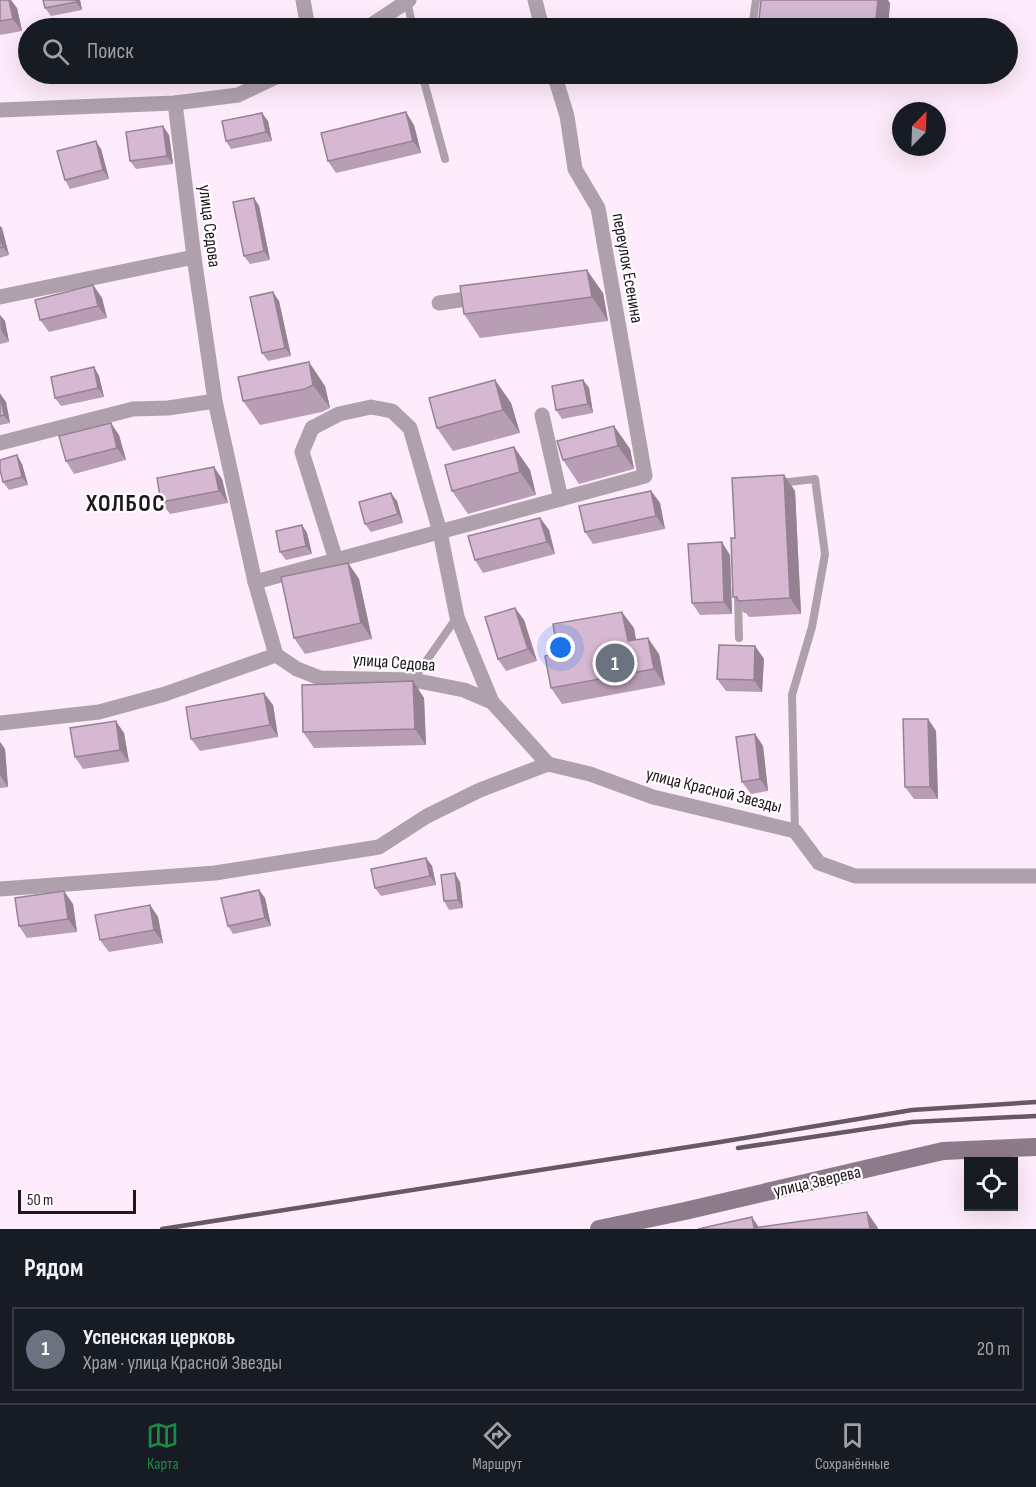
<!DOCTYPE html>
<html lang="ru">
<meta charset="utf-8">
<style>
:root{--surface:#171b24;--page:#20242c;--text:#f1f3f6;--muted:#9ea1a6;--line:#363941;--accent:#198a43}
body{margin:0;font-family:"Sofia Sans Condensed",sans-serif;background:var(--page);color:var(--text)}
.controls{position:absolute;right:18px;bottom:18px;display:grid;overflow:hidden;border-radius:0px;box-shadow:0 6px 24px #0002}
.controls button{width:54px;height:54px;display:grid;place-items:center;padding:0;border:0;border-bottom:2px solid var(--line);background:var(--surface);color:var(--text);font:30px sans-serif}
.compass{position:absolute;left:892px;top:102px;width:54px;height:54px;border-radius:50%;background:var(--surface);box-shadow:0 6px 24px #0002;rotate:23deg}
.scale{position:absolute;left:18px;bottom:15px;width:118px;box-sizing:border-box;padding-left:6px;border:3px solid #21161f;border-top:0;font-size:16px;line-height:21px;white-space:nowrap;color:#21161f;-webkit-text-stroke:4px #fff;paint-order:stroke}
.you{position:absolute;left:561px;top:648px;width:21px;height:21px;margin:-15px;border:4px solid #fff;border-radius:50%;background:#1a73e8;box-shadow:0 0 0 9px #1a73e833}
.badge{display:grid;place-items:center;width:39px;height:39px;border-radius:50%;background:var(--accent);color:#fff;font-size:20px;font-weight:700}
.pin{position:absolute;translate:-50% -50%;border:3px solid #fff;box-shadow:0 2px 6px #0006}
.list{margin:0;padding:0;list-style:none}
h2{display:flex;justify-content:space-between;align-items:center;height:78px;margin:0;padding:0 24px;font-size:26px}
h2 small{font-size:20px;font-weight:400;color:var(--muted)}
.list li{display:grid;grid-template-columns:39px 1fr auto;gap:18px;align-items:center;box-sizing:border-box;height:84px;margin:0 12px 12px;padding:0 12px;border:2px solid var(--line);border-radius:0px}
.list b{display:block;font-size:22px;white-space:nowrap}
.list p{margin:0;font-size:20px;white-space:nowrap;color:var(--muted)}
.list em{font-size:20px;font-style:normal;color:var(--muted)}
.icon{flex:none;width:33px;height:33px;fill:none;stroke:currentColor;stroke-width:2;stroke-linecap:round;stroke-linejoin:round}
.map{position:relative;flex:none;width:1036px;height:1229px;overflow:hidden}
.search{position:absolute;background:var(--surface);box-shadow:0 6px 24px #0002;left:18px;right:18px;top:18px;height:66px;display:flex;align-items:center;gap:15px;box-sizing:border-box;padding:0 21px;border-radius:33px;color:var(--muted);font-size:22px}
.sheet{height:174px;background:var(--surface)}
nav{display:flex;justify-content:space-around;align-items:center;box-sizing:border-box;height:84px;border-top:2px solid var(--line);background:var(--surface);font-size:16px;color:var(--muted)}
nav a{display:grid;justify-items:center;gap:3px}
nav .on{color:var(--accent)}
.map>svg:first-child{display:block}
</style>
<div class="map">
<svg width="1036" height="1229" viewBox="0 0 1036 1229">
<rect width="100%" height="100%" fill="#feebfb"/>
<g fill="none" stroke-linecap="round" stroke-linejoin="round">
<!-- service -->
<g stroke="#aea1ac" stroke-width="8">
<path d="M407,1L413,28"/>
<path d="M752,28L756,0"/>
<path d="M422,74L445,159"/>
<path d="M729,79L732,74"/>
<path d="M780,483L815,479L825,554L812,627L792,695L795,831"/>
<path d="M738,595L739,638"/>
<path d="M413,680L457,617"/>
</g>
<!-- minor -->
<g stroke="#aea1ac" stroke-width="15">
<path d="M303,0L308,28"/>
<path d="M535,0L542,28"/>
<path d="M367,28L409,0"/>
<path d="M0,110L175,103L238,95L282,74"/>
<path d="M0,297L194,257"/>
<path d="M439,303L480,297"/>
<path d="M542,415L561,499"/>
<path d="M0,443L133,409L168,408L215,401"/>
<path d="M336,560L302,452L312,428L339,414L371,407L392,411L410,428L440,532L457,617L492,702"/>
<path d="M255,582L645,476L598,208L575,169L567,116L554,74"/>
<path d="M0,723L99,712L165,694L276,655"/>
<path d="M548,764L590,774L653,797L795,831L819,863L855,876H1036"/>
<path d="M0,889L215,873L379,847L427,816L480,790L548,764L492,702L464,690L413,680L320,678L297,669L276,655L255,582L215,401L194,257L175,103"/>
</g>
<!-- secondary -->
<path stroke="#8d7a8a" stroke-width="18" d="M599,1229L685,1211L943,1151L1036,1147"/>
<!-- rail -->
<g stroke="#665964" stroke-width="4.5">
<path d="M738,1148L912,1122L1036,1116"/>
<path d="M162,1229L714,1143L912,1110L1036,1102"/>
</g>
</g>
<!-- wall -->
<g fill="#b89eb5">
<path d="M0,0L17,8L22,31L0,35Z"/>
<path d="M80,0L82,10L51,16L45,8Z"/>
<path d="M890,3L888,28H766L759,19Z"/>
<path d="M268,121L272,141L231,149L226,141Z"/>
<path d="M414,125L421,153L336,173L328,161Z"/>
<path d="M169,135L173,164L136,169L130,161Z"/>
<path d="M101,149L109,179L70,189L65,180Z"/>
<path d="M254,198L259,206L270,260L250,264L244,256Z"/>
<path d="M0,226L2,228L9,255L0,258Z"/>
<path d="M93,285L102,298L107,318L49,332L40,320Z"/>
<path d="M603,293L608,321L480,338L464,314Z"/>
<path d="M279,301L291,356L268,361L262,353Z"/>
<path d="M0,315L5,321L9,342L0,344Z"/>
<path d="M94,367L99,376L104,397L61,406L55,398Z"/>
<path d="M238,377L325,386L330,408L322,412L260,425L243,401Z"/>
<path d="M495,380L511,403L520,433L453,451L437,428Z"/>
<path d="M583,380L589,388L593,413L562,419L556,410Z"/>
<path d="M0,394L6,402L10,423L0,425Z"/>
<path d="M614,426L630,449L634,469L579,484L563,460Z"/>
<path d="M119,435L126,460L74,474L66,461Z"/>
<path d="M514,447L530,470L536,495L468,514L452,491Z"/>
<path d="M22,464L28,485L9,490L3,482Z"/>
<path d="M214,467L222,479L228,503L170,514L161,502Z"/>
<path d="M784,475L795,491L801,614L749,617L746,613H744L733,597L735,538Z"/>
<path d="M651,491L660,503L665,529L593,544L585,532Z"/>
<path d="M397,501L403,523L371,532L365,524Z"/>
<path d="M540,518L549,530L555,554L483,573L475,560Z"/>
<path d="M302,525L307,533L312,554L286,560L280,552Z"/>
<path d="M730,555L732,614L700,615L692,603Z"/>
<path d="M348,563L359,579L372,639L305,654L294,638Z"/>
<path d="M515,608L524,620L537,661L506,671L498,659Z"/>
<path d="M634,628L636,640L659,654L665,685L562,704L551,688L558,653Z"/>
<path d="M755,646L764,659L762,692L726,691L717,679Z"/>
<path d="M413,681L424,698L426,745L314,748L303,732Z"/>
<path d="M273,705L278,737L200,751L191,739Z"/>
<path d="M928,719L936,731L938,799H914L905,787Z"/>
<path d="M124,733L129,762L83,769L75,757Z"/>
<path d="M755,734L763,746L768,791L751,794L742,782Z"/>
<path d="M0,742L5,749L8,787L0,788Z"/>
<path d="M426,858L432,866L436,885L381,896L375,888Z"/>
<path d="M460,882L463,908L449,910L444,901Z"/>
<path d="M259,890L265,898L271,926L233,934L228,926Z"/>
<path d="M73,904L77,932L27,938L19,926Z"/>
<path d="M150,905L158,917L163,943L109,952L100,940Z"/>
</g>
<!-- shaded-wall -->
<g fill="#968193">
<path d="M9,0H11L17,8L22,31L13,19Z"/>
<path d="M76,0H80L82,10L76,2Z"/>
<path d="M878,0H888L890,3L888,28H875Z"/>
<path d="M406,112L414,125L421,153L413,141Z"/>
<path d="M262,113L268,121L272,141L266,132Z"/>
<path d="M163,126L169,135L173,164L167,156Z"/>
<path d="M96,141L101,149L109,179L103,170Z"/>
<path d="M254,198L259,206L270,260L264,251Z"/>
<path d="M0,226L2,228L9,255L3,247L0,236Z"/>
<path d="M587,270L603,293L608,321L592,297Z"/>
<path d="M93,285L102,298L107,318L98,306Z"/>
<path d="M273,292L279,301L291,356L285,348Z"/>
<path d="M0,315L5,321L9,342L1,330Z"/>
<path d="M309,362L325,386L330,408L313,385Z"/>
<path d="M94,367L99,376L104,397L98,388Z"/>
<path d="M495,380L511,403L520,433L503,410Z"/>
<path d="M583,380L589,388L593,413L588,404Z"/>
<path d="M0,394L6,402L10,423L4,415Z"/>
<path d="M111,423L119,435L126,460L117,448Z"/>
<path d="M614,426L630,449L634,469L618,446Z"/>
<path d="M514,447L530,470L536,495L520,472Z"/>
<path d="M17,455L22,464L28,485L22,477Z"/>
<path d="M214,467L222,479L228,503L219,491Z"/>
<path d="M784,475L795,491L801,614L790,598Z"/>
<path d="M651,491L660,503L665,529L656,516Z"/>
<path d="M391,493L397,501L403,523L398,514Z"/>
<path d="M540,518L549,530L555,554L547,542Z"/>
<path d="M302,525L307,533L312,554L306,546Z"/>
<path d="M722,542L730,555L732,614L724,602Z"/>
<path d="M348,563L359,579L372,639L361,623Z"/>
<path d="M515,608L524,620L537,661L528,649Z"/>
<path d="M622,612L634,628L639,657L628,641Z"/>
<path d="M648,638L659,654L665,685L654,669Z"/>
<path d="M755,646L764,659L762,692L754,680Z"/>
<path d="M413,681L424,698L426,745L415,729Z"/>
<path d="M264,693L273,705L278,737L270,725Z"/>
<path d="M928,719L936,731L938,799L930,787Z"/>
<path d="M116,721L124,733L129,762L120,750Z"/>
<path d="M755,734L763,746L768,791L760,779Z"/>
<path d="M0,742L5,749L8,787L0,775Z"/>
<path d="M426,858L432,866L436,885L430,876Z"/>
<path d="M455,873L460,882L463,908L458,900Z"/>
<path d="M259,890L265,898L271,926L265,918Z"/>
<path d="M64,891L73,904L77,932L68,919Z"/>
<path d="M150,905L158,917L163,943L154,930Z"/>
<path d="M867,1212L878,1228V1229H870Z"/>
<path d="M752,1217L760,1229L754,1228Z"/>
</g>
<!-- building -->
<g fill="#d6b8d2" stroke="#968193" stroke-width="1.5">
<path d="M0,0H9L13,19L0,21Z"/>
<path d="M43,0H76V2L45,8Z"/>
<path d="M761,0H878L875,28H852L759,19Z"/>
<path d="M406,112L413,141L328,161L321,133Z"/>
<path d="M262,113L266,132L226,141L222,121Z"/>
<path d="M163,126L167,156L130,161L126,132Z"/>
<path d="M96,141L103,170L65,180L57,151Z"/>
<path d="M254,198L264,251L244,256L233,202Z"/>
<path d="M0,236L3,247L0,248Z"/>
<path d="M587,270L592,297L464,314L460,286Z"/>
<path d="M93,285L98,306L40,320L35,300Z"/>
<path d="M273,292L285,348L262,353L250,297Z"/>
<path d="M309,362L313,385L305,389L243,401L238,377Z"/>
<path d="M94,367L98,388L55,398L51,377Z"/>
<path d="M495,380L503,410L437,428L429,398Z"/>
<path d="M583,380L588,404L556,410L552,386Z"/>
<path d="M0,394L4,415L0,416Z"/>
<path d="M111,423L117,448L66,461L59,436Z"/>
<path d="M614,426L618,446L563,460L557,441Z"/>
<path d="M514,447L520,472L452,491L445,465Z"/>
<path d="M17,455L22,477L3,482L0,470V460Z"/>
<path d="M214,467L219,491L161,502L157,478Z"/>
<path d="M784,475L790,598L738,601L737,597H733L731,538H735L732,478Z"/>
<path d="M651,491L656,516L585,532L579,506Z"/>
<path d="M391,493L398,514L365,524L359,502Z"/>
<path d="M540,518L547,542L475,560L468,536Z"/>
<path d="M302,525L306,546L280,552L276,531Z"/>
<path d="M722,542L724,602L692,603L688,544Z"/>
<path d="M348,563L361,623L294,638L281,577Z"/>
<path d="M515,608L528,649L498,659L485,617Z"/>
<path d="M622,612L628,641L648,638L654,669L551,688L545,656L558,653L553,624Z"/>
<path d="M719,645L755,646L754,680L717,679Z"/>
<path d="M413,681L415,729L303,732L302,685Z"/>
<path d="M264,693L270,725L191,739L186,707Z"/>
<path d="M903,719H928L930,787H905Z"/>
<path d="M116,721L120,750L75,757L70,728Z"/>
<path d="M755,734L760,779L742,782L736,737Z"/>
<path d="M426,858L430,876L375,888L371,869Z"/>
<path d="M455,873L458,900L444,901L441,875Z"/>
<path d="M259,890L265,918L228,926L221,898Z"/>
<path d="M64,891L68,919L19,926L15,898Z"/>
<path d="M150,905L154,930L100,940L95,915Z"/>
<path d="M867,1212L870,1229H698L752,1217L754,1228Z"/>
</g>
<g text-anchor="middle" stroke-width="4.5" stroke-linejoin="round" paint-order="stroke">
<!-- street labels -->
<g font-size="18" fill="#21161f" stroke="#fff">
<text transform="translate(210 226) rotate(83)" y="6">улица Седова</text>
<text transform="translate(628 268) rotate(80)" y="6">переулок Есенина</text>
<text transform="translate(394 662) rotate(4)" y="6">улица Седова</text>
<text transform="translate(714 790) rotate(14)" y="6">улица Красной Звезды</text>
<text transform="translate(817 1181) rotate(-13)" y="6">улица Зверева</text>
</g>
<!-- district labels -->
<g font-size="24" font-weight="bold" letter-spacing="1.5" fill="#21161f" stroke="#fff">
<text x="126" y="511">ХОЛБОС</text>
</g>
</g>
</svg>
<div class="controls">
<button><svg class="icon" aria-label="locate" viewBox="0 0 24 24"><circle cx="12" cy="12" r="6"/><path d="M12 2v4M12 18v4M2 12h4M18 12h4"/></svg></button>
</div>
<svg class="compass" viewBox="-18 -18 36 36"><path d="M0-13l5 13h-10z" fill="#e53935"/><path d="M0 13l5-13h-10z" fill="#9ea1a6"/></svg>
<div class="scale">50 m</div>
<div class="you"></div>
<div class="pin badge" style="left:615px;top:663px;background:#6b7280">1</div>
<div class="search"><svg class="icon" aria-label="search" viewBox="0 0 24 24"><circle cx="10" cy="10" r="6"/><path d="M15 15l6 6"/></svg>Поиск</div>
</div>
<section class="sheet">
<h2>Рядом<small></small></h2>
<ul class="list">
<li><span class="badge" style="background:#6b7280">1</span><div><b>Успенская церковь</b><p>Храм · улица Красной Звезды</p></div><em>20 m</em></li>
</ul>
</section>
<nav>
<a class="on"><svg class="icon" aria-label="map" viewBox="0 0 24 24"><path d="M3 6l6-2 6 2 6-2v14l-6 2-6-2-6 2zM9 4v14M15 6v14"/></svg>Карта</a>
<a><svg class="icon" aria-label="directions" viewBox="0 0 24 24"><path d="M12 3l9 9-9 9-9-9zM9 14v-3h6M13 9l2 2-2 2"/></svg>Маршрут</a>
<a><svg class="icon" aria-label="saved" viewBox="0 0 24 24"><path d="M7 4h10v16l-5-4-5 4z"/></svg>Сохранённые</a>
</nav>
